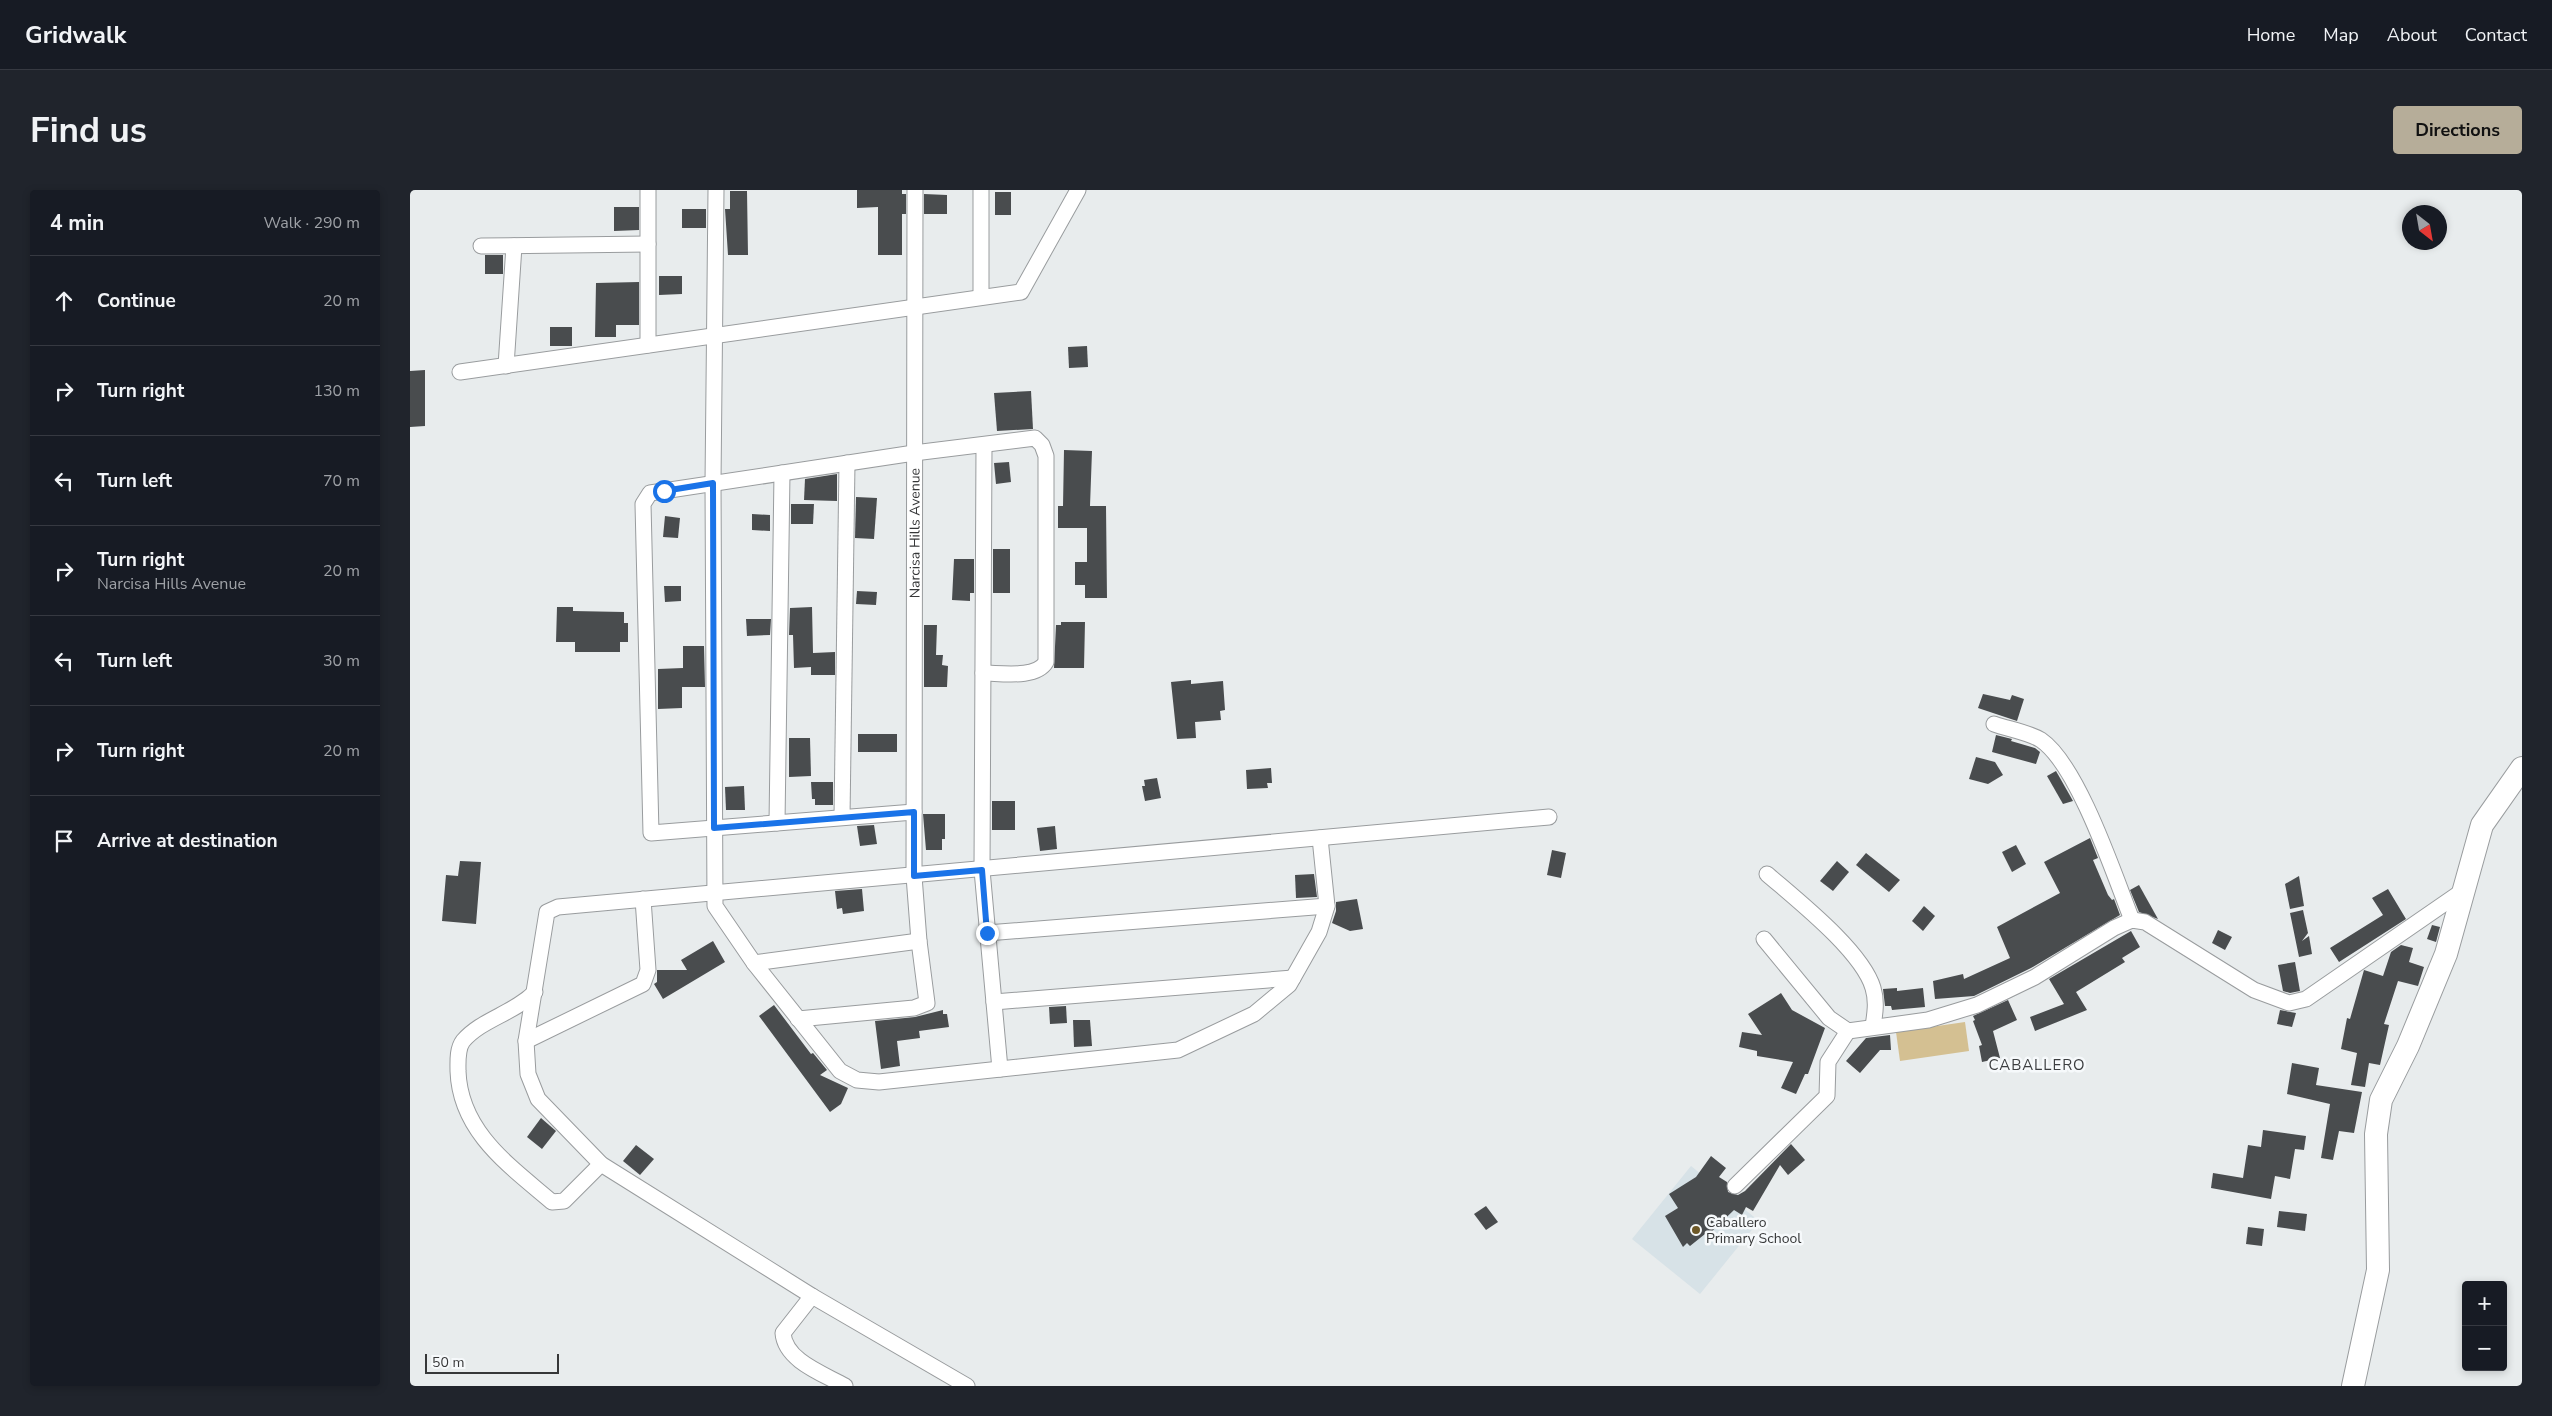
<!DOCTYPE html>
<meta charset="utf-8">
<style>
:root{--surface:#171b24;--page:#20242c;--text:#f1f3f6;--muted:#9ea1a6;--line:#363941;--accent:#b6ad99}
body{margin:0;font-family:"Nunito Sans",sans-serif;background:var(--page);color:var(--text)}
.controls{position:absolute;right:15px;bottom:15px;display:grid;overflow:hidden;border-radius:5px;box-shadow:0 2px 8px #0003}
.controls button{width:45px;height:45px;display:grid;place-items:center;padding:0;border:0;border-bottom:1px solid var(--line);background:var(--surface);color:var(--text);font:25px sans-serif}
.compass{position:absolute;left:1992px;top:15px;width:45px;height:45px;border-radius:50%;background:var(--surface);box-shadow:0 2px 8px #0003;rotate:149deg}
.scale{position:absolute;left:15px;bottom:12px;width:134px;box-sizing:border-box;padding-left:5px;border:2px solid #363738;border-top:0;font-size:14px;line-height:18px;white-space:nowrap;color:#363738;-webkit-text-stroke:4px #f6f9fb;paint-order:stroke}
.stop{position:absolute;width:15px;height:15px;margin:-11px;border:4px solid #1a73e8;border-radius:50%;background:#fff}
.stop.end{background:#1a73e8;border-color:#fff;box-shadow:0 1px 5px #0008}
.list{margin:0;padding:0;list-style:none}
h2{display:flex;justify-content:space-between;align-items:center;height:65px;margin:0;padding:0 20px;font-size:21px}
h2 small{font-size:16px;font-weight:400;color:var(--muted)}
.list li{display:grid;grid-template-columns:32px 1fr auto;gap:15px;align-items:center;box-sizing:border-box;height:90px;padding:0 20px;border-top:1px solid var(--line)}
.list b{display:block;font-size:19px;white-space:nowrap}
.list p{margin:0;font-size:16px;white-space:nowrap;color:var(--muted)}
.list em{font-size:16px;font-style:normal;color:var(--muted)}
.icon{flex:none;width:28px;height:28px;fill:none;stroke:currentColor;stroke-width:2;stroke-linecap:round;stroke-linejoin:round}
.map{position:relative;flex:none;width:2112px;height:1196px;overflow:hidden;border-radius:5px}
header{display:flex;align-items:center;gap:30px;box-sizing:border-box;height:70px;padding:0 25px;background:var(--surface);border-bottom:1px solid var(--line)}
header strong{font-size:24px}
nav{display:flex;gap:28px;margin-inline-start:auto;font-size:18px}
.intro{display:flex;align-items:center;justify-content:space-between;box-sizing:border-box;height:120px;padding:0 30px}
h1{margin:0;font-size:35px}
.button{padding:12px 22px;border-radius:5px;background:var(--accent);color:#111;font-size:18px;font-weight:700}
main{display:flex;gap:30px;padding:0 30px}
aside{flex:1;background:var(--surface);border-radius:5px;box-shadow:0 2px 8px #0003}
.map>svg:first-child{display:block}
</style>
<header>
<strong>Gridwalk</strong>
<nav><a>Home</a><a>Map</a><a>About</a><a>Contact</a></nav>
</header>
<div class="intro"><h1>Find us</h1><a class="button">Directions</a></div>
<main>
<aside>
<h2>4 min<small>Walk · 290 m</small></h2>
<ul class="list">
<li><svg class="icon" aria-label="ahead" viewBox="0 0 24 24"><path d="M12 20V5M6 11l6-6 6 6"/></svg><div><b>Continue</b></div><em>20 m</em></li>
<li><svg class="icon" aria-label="right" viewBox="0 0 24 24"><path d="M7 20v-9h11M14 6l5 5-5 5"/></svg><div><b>Turn right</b></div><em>130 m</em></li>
<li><svg class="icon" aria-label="left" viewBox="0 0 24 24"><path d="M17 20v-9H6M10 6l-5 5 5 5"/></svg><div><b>Turn left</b></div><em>70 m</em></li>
<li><svg class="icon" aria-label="right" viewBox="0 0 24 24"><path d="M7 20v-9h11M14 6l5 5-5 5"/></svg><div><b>Turn right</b><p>Narcisa Hills Avenue</p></div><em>20 m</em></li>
<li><svg class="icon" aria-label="left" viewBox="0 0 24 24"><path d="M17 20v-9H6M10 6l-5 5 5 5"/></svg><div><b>Turn left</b></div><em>30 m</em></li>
<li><svg class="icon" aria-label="right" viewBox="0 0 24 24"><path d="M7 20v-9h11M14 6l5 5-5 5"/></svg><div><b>Turn right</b></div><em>20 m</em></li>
<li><svg class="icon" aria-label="arrive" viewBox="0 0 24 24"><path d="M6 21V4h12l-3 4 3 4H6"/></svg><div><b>Arrive at destination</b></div></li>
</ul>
</aside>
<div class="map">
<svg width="2112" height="1196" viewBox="0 0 2112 1196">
<rect width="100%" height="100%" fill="#e8eced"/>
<!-- built -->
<path fill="#d7e2e7" d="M1281,976L1349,1031L1290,1104L1222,1049Z"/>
<!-- green -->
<path fill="#d4c092" d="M1555,832L1559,861L1490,871L1486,842Z"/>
<!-- building -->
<g fill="#494c4e">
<path d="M447,0H492V4H496V24H492V65H468V17L447,18Z"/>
<path d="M320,1H337L338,65H318L315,19H320Z"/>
<rect x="585" y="2" width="16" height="23"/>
<path d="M514,4L537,5V24H514Z"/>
<path d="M204,17H229V40L204,41Z"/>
<rect x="272" y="19" width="24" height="19"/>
<rect x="75" y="65" width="18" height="19"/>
<path d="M249,86H272V104L249,105Z"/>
<path d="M229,92V135H206V147H185L186,93Z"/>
<rect x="140" y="137" width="22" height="19"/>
<path d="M677,156L678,177L659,178L658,157Z"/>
<path d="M15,180V236L0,237V181Z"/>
<path d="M621,201L623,239L587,241L584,203Z"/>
<path d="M654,260L682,261L680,316H696L697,408H675V395H665V372H677V338H648V316H653Z"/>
<path d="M599,272L601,292L586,294L584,273Z"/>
<path d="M427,284V311L394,310L395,289Z"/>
<path d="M446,307L467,308L464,349L445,348Z"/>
<path d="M381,314H404L403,334H381Z"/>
<path d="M342,324L360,325V341L342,340Z"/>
<path d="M255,326L270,328L268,348L253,347Z"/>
<rect x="583" y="359" width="17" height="44"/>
<path d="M544,369H564V403H560V411L542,410Z"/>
<path d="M254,396H271V411L255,412Z"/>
<path d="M447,401L467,402L466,415L446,414Z"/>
<path d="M147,417H163V421L214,422V433H218V452H210V462H165V452H146Z"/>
<path d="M402,417L403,463L425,462V485H401V477L384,478L383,445H379L380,418Z"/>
<path d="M336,429H361L360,445L337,446Z"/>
<path d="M651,432H675L674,478H644L646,435H651Z"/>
<path d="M514,435H527L526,465H533L532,475L538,476L537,497H514Z"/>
<path d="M273,456H294L295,497H272V518L248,519V479L273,478Z"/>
<path d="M781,490V494L813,491L815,520L810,521L811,530L785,532L786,548L767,549L761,492Z"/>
<path d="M1573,504L1600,510L1602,505L1614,509L1607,531L1568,518Z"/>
<rect x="448" y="544" width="39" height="18"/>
<path d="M1586,545L1602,549L1601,551L1625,558L1630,562L1626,574L1582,562Z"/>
<path d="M379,548H400L401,586L379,587Z"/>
<path d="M1566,567L1585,572L1593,585L1578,594L1559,589Z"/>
<path d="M861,578L862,593H857L858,598L837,599L836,580Z"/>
<path d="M1646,581L1650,588L1663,611L1653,614L1637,586Z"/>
<path d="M747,588L751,608L735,611L732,596H735L734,590Z"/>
<path d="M401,592H423V615H405V609H402Z"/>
<path d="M334,596L335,620H316L315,597Z"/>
<rect x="582" y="611" width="23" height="29"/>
<path d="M513,624H535V649H532V660H516Z"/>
<path d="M464,635L467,654L450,656L447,636Z"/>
<path d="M645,636L647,659L630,661L627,638Z"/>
<path d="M1680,648L1688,668L1683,670L1698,705L1702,710L1704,709L1710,725L1621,778L1564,806L1525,809L1523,791L1553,784L1554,789L1600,768L1587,737L1650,703L1634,672Z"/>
<path d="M1606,655L1616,674L1602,682L1592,662Z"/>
<path d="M1142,660L1156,663L1151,688L1137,685Z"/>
<path d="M1456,663L1490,690L1479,702L1446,675Z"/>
<path d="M50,671L71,672L66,734L32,731L36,685L48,686Z"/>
<path d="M1427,671L1439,682L1423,701L1410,691Z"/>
<path d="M904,684L907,707L886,708L885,685Z"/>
<path d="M1889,686L1894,716L1880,719L1875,694Z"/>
<path d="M1729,695L1748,729L1729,722L1720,700Z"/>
<path d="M452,699L454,721L433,724L432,718L427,719L425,701Z"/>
<path d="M1978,699L1996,729L1929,772L1920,758L1973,725L1962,708Z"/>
<path d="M947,709L953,739L940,741L922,733L926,721V712Z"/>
<path d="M1514,716L1525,726L1513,741L1502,731Z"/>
<path d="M1893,720L1898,743L1892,751L1899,746L1902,764L1889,767L1880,723Z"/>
<path d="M2022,735L2030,737L2026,752L2017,749Z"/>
<path d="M1808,740L1822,747L1815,760L1802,753Z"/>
<path d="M1721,741L1730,757L1712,768L1715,772L1666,802L1677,820L1625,841L1620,827L1654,814L1639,789Z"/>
<path d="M303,751L315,772L253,809L244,794L247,792V780H277L271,770Z"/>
<path d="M1991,755L2003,758L1999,772L2014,777L2008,796L1988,791L1974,834L1979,835L1970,875L1959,873L1955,897L1941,895L1947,863L1931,859L1937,828L1940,829L1954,780L1973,786L1981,762Z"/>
<path d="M1885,772L1890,801L1880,803L1873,801L1868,775Z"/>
<path d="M1487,798V801L1513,798L1515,817L1482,820L1481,816H1475L1473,799Z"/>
<path d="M1371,803L1382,820L1415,838L1398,884H1395L1386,904L1371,898L1383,872L1347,866V861L1329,857L1332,842L1352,845L1338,824Z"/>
<path d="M1598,810L1607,830L1583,841L1590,868L1572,872L1569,856L1572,855L1563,831L1565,830L1563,826Z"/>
<path d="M364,815L401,864L403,863L417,880L410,885L438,898L431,914L420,922L349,826Z"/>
<path d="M656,816L657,833L640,834L639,817Z"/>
<path d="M533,820V824H537L539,837L509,841L510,848L487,851L490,876L471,879L465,831L505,827Z"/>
<path d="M1870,820L1886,823L1882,837L1867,834Z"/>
<path d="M663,830H680L682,856L664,857Z"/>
<path d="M1480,845L1481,860H1470L1450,883L1436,871L1456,848Z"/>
<path d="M1882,873L1909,878L1906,895L1952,902L1944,943L1929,941L1923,970L1911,968L1920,914L1877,904Z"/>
<path d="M131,928L146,941L132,959L117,947Z"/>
<path d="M1853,940L1896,946L1894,960L1885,959L1880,989L1865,986L1861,1009L1801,998L1803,983L1833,988L1838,955L1851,957Z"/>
<path d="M1381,954L1395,970L1378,985L1370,975L1343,1021L1336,1017L1332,1025L1324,1020L1297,1046L1295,1044L1280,1056L1277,1053L1273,1057L1255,1026L1268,1018L1259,1004L1286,987L1301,966L1316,978L1309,987L1317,992L1318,1002L1328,1005L1335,1001Z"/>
<path d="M226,955L244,969L230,985L213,971Z"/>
<path d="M1076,1016L1088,1032L1076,1040L1064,1024Z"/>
<path d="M1869,1021L1897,1024L1895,1041L1867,1037Z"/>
<path d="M1838,1037L1854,1039L1852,1056L1836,1054Z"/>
</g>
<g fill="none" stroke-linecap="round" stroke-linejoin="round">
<!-- street casing -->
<g stroke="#999c9e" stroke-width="17">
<g id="street">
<path d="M238,0V155"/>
<path d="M306,0L303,293L305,716L344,773L430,881L447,890L469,892L768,860L844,824L879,795L909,742L917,716L910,648"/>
<path d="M71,56L238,54"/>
<path d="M571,107V0"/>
<path d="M96,176L104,56"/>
<path d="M50,182L611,102L668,0"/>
<path d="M574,256L572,680L590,879"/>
<path d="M1584,534C1598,539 1618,542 1631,550C1668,575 1705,687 1722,730"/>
<path d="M504,622L241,643L233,314L240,303L504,263L625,248L632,255L636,266V472C626,489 591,483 573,483"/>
<path d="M432,627L437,273"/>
<path d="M367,633L372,283"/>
<path d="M1357,684C1387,710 1452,761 1463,798C1467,811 1465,824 1463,836"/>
<path d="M577,743L917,716"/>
<path d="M1354,749L1419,828L1438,841L1518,830L1567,815L1625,787L1704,738L1722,730L1735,732L1844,800L1879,813L1896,809L2054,700"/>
<path d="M344,773L509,751"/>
<path d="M125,802C103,824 72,829 53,851C47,859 48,872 48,881C50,942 100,976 142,1012L154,1011L191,974"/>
<path d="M584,812L883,788"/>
<path id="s1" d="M388,829L504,818L517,813L509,751L504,686L505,0"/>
<path d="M116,851L233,794L238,780L233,709"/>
<path d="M1325,996L1417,906L1418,872L1438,841"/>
<path d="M402,1106L373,1143C375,1171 414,1184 435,1196"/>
<path d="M557,1196L402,1106L191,974L128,909L118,884L116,851L137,722L148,717L1139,627"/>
</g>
</g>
<!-- secondary casing -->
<g stroke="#999c9e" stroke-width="24">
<path id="secondary" d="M1943,1196L1968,1080L1966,944L1971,910L1998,856L2036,764L2072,635L2112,578"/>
</g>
<!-- street -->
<use href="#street" stroke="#fff" stroke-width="15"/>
<!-- secondary -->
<use href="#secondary" stroke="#fff" stroke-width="22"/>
</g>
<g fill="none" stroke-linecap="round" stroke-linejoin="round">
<!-- route -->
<path stroke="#1a73e8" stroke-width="6" d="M254,301L303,293L304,638L504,622V686L572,680L577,743"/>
</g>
<!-- markers -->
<circle fill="#6d5827" stroke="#f6f9fb" stroke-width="2" cx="1286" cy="1040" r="5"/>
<g text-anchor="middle" stroke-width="5" stroke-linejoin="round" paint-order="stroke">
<!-- street labels -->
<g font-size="14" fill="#363738" stroke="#f6f9fb">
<text dy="5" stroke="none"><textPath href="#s1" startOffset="601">Narcisa Hills Avenue</textPath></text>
</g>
<!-- poi labels -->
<g font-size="14" fill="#363738" stroke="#f6f9fb" text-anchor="start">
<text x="1296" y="1037">Caballero<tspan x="1296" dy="16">Primary School</tspan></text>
</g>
<!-- neighbourhood labels -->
<g font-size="15" letter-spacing="1" fill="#3c3e40" stroke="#f6f9fb">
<text x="1627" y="880">CABALLERO</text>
</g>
</g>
</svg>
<div class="controls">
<button>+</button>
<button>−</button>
</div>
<svg class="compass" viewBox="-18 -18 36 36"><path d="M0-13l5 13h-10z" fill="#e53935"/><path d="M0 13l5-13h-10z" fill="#9ea1a6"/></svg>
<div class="scale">50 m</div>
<div class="stop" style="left:254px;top:301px"></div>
<div class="stop end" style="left:577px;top:743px"></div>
</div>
</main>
